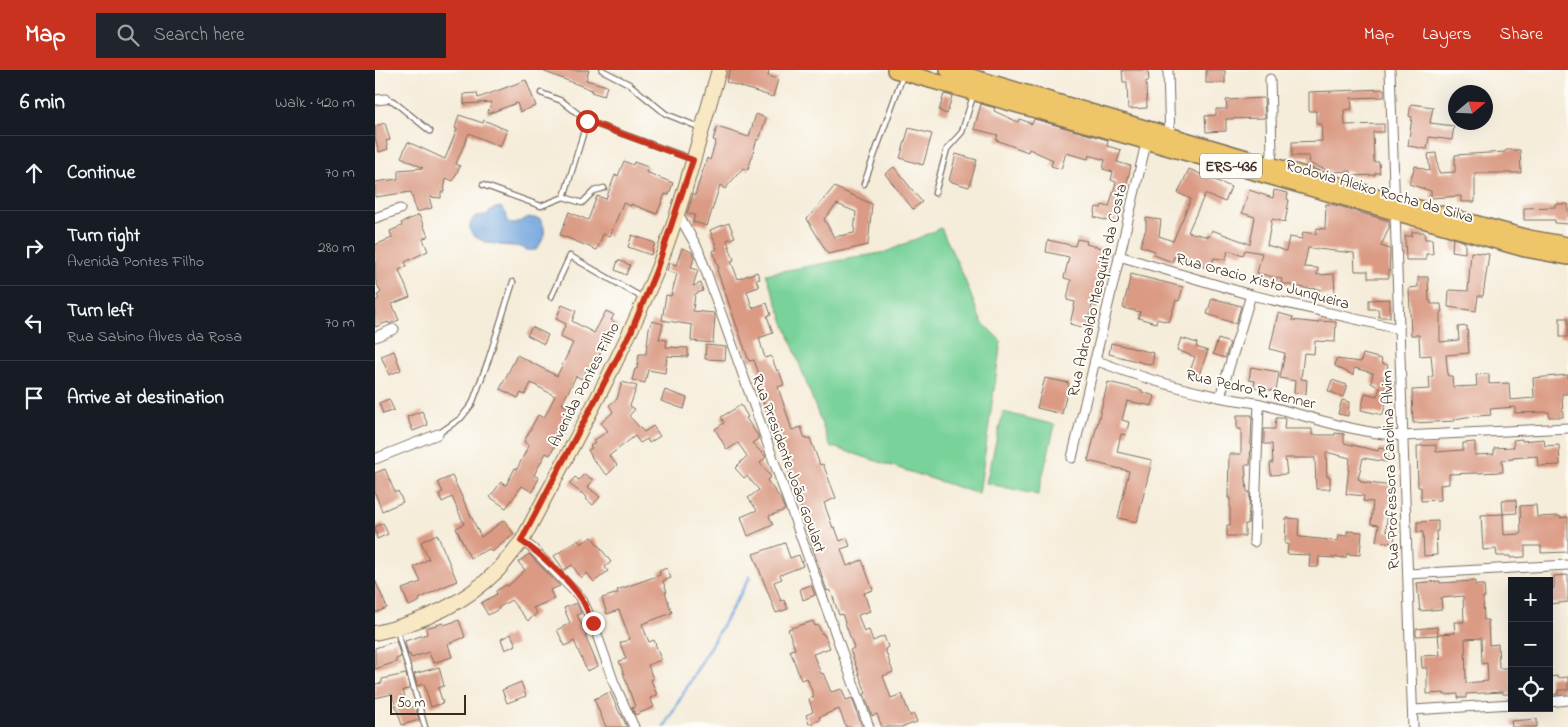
<!DOCTYPE html>
<meta charset="utf-8">
<style>
:root{--surface:#171b24;--page:#20242c;--text:#f1f3f6;--muted:#9ea1a6;--line:#363941;--accent:#c8321e}
body{margin:0;font-family:"Indie Flower",sans-serif;background:var(--page);color:var(--text)}
.controls{position:absolute;right:15px;bottom:15px;display:grid;overflow:hidden;border-radius:0px;box-shadow:0 5px 20px #0002}
.controls button{width:45px;height:45px;display:grid;place-items:center;padding:0;border:0;border-bottom:1px solid var(--line);background:var(--surface);color:var(--text);font:25px sans-serif}
.compass{position:absolute;left:1073px;top:15px;width:45px;height:45px;border-radius:50%;background:var(--surface);box-shadow:0 5px 20px #0002;rotate:71deg}
.scale{position:absolute;left:15px;bottom:12px;width:76px;box-sizing:border-box;padding-left:5px;border:2px solid #3b2a1e;border-top:0;font-size:14px;line-height:18px;white-space:nowrap;color:#3b2a1e;-webkit-text-stroke:4px #fdfcf7;paint-order:stroke}
.stop{position:absolute;width:15px;height:15px;margin:-11px;border:4px solid #c8321e;border-radius:50%;background:#fff}
.stop.end{background:#c8321e;border-color:#fff;box-shadow:0 1px 5px #0008}
.list{margin:0;padding:0;list-style:none}
h2{display:flex;justify-content:space-between;align-items:center;height:65px;margin:0;padding:0 20px;font-size:21px}
h2 small{font-size:16px;font-weight:400;color:var(--muted)}
.list li{display:grid;grid-template-columns:32px 1fr auto;gap:15px;align-items:center;box-sizing:border-box;height:75px;padding:0 20px;border-top:1px solid var(--line)}
.list b{display:block;font-size:19px;white-space:nowrap}
.list p{margin:0;font-size:16px;white-space:nowrap;color:var(--muted)}
.list em{font-size:16px;font-style:normal;color:var(--muted)}
.icon{flex:none;width:28px;height:28px;fill:none;stroke:currentColor;stroke-width:2;stroke-linecap:round;stroke-linejoin:round}
.map{position:relative;flex:none;width:1193px;height:657px;overflow:hidden}
header{display:flex;align-items:center;gap:30px;box-sizing:border-box;height:70px;padding:0 25px;background:var(--accent);color:#fff}
header strong{font-size:24px}
nav{display:flex;gap:28px;margin-inline-start:auto;font-size:18px}
.search{width:350px;height:45px;background:var(--page);display:flex;align-items:center;gap:12px;box-sizing:border-box;padding:0 18px;border-radius:0px;color:var(--muted);font-size:19px}
main{display:flex}
aside{flex:1;background:var(--surface)}
.map>svg:first-child{display:block}
</style>
<header>
<strong>Map</strong>
<div class="search"><svg class="icon" aria-label="search" viewBox="0 0 24 24"><circle cx="10" cy="10" r="6"/><path d="M15 15l6 6"/></svg>Search here</div>
<nav><a>Map</a><a>Layers</a><a>Share</a></nav>
</header>
<main>
<aside>
<h2>6 min<small>Walk · 420 m</small></h2>
<ul class="list">
<li><svg class="icon" aria-label="ahead" viewBox="0 0 24 24"><path d="M12 20V5M6 11l6-6 6 6"/></svg><div><b>Continue</b></div><em>70 m</em></li>
<li><svg class="icon" aria-label="right" viewBox="0 0 24 24"><path d="M7 20v-9h11M14 6l5 5-5 5"/></svg><div><b>Turn right</b><p>Avenida Pontes Filho</p></div><em>280 m</em></li>
<li><svg class="icon" aria-label="left" viewBox="0 0 24 24"><path d="M17 20v-9H6M10 6l-5 5 5 5"/></svg><div><b>Turn left</b><p>Rua Sabino Alves da Rosa</p></div><em>70 m</em></li>
<li><svg class="icon" aria-label="arrive" viewBox="0 0 24 24"><path d="M6 21V4h12l-3 4 3 4H6"/></svg><div><b>Arrive at destination</b></div></li>
</ul>
</aside>
<div class="map">
<svg width="1193" height="657" viewBox="0 0 1193 657">
<rect width="100%" height="100%" fill="#fdfcf7"/>
<filter id="ink" filterUnits="userSpaceOnUse"><feTurbulence type="fractalNoise" baseFrequency=".02" numOctaves="2"/><feDisplacementMap in="SourceGraphic" scale="10" xChannelSelector="R" yChannelSelector="G"/><feConvolveMatrix kernelMatrix="1 2 1 2 8 2 1 2 1" color-interpolation-filters="sRGB"/></filter>
<filter id="wash" filterUnits="userSpaceOnUse"><feTurbulence type="fractalNoise" baseFrequency=".0096" numOctaves="4" result="noise"/><feDisplacementMap in="SourceGraphic" scale="20" xChannelSelector="R" yChannelSelector="G"/><feGaussianBlur stdDeviation="1.12" result="paint"/><feColorMatrix in="noise" values="0 0 0 0 0 0 0 0 0 0 0 0 0 0 0 0 0 1.4 0 .05"/><feComposite in="paint" operator="in"/></filter>
<g filter="url(#wash)">
<rect width="100%" height="100%" fill="#f5ecd9"/>
<!-- green -->
<g fill="#78d299" stroke="#5a7e5c">
<path d="M566,158L588,205L606,251L626,271L604,424L455,376L391,204L511,182Z"/>
<path d="M628,342L680,355L663,425L611,413Z"/>
</g>
<!-- water -->
<path fill="#6ea3db" stroke="#54667c" d="M126,137L131,143L133,152L139,154L154,147L165,149C173,160 169,170 161,180C149,182 148,176 138,176C123,176 80,170 100,146L111,145L120,138Z"/>
<g fill="none" stroke-linecap="round" stroke-linejoin="round">
<!-- stream -->
<path stroke="#6ea3db" stroke-width="3" d="M289,657L375,507"/>
</g>
<g id="blocks">
<!-- building -->
<g fill="#da9a83" fill-rule="evenodd">
<path d="M165,0H214L211,10L232,16L229,26L216,22L217,20Z"/>
<path d="M355,0H394L393,6L403,9L398,27L351,12Z"/>
<path d="M747,0H773L774,11H771L772,38L753,39L752,12H748Z"/>
<rect x="831" y="0" width="19" height="13"/>
<path d="M151,10L161,36L145,42L142,33L112,44L117,32L89,34V24L102,23L103,28Z"/>
<path d="M1009,19V27L976,28L977,39L969,40L970,55L1009,54V62H998L999,92H1004L1005,103H1000V105L976,106V101L957,102L935,94L934,86H917V72L947,71L946,54H941V41H934V22Z"/>
<path d="M569,24L577,26L572,44L564,41Z"/>
<path d="M889,28L890,48L851,49V61L831,62L830,46L841,45V39H852L851,30Z"/>
<path d="M606,34L620,38L619,41L643,52L645,49L657,54L659,49L733,70L732,76L746,80L742,92L756,96L751,116H753L741,153L719,147L721,137L726,138L727,135L734,137L741,112L736,110L738,102L728,99L730,90L714,85L713,89L691,83L686,99L676,96L678,90L654,79L653,82L621,70L623,65L599,59Z"/>
<path d="M1036,34L1058,37L1055,53L1079,56L1077,70L1054,67L1052,79L1033,76L1037,47L1034,46Z"/>
<path d="M381,44L391,48L384,70L382,69L373,100L368,98L350,119L345,115L332,156L318,152L320,145L312,143L318,124L320,125L332,88L335,90L341,71L338,70L342,57L374,67Z"/>
<path d="M84,45L108,53L109,50L132,60L125,77L94,63L81,94L85,96L78,111L71,108L69,122H66V128L54,127L57,138L41,142L36,122L0,127V112L23,109V100L48,98L26,87L33,72L70,89L82,59L80,58Z"/>
<path d="M10,53L15,70L11,71L13,79L4,82L0,68V56Z"/>
<path d="M534,58L557,64L548,95L525,88Z"/>
<path d="M1131,80H1145L1146,103H1100V132H1086V126L1056,128V121L1034,114L1040,96L1055,101L1053,84L1061,83L1064,103L1080,102V85L1130,82Z"/>
<path d="M581,84L602,90L594,117L574,111Z"/>
<path d="M249,91L258,95L259,92L273,97L271,102L298,113L294,125L290,124L282,144L256,134V136L248,133L235,166L228,164L222,180L185,165L194,142L213,150L222,126L231,129L240,105L243,106Z"/>
<path d="M519,97L547,132L538,139L510,104Z"/>
<path d="M814,99L856,117L850,132L830,124L813,162L834,167L837,160L875,174L880,147L867,143L874,120L898,128L899,120L913,123L912,129L914,130L910,152L897,149L892,175L911,181L914,167L927,169L928,162L941,164L942,158L950,159L951,134L960,135L1014,151V158L1006,176L1015,179L1014,208H993V201H980L979,183L933,178L929,197L943,198L942,205L959,204L960,225H945V219L929,218L906,213L907,209L882,203L887,183L870,180L868,185L853,180L851,190L839,188L835,199L824,195L825,193L799,187L797,192L779,185L780,181L765,176L771,159V148L786,150L784,166L798,171L816,129L803,123Z"/>
<path d="M459,117L497,134L493,175L453,184L432,149ZM462,134L481,142L479,163L459,167L449,149Z"/>
<path d="M1180,134H1193V154L1180,153V150H1149V138L1180,137Z"/>
<path d="M44,145L53,166L48,169L53,181L30,192L32,196L24,200L35,227L17,234L24,250L14,254L13,252L0,257V231L4,229L2,225L6,223L0,209V175L17,168L15,161L27,156L26,153Z"/>
<path d="M354,153L360,167L352,170L359,190L356,191L363,209L382,202L385,209L381,210L384,217L372,221L377,238L392,233L396,245L392,246L398,263L384,268L390,288L396,286L402,301L404,300L409,315L403,317L417,360L426,357L430,369L435,368L445,395L448,394L461,428L449,433L458,458L460,457L465,471L472,468L475,476L466,479L472,496L487,490L498,520L489,523L495,541L483,545L489,562L494,560L498,571L509,566L513,577L510,579L518,602L508,606L516,628L527,624L535,646L539,644L542,652L528,657H507L502,644L497,646L489,624L491,623L475,580L479,578L467,544L464,545L457,524L454,520L452,521L430,455L432,454L407,382L410,381L401,358L398,360L380,309L385,307L379,290L374,291L342,200L344,199L338,181L342,179L335,160Z"/>
<path d="M1037,162H1049L1050,169H1057L1058,184H1051V190H1031L1030,166H1037Z"/>
<path d="M257,165L280,173L276,185L253,177Z"/>
<path d="M1078,168L1090,172V183L1077,181Z"/>
<path d="M702,169L712,171L711,174L734,180L722,237L717,235L711,258L695,254L700,232L692,230L696,210L689,208L694,187L671,182L673,170L700,176Z"/>
<path d="M307,178L317,182L319,188L316,198L323,200L318,216L326,213L328,221L320,224L318,241L339,243L340,246L338,273L316,271L317,255L287,250L291,225L296,226L302,204L292,201L295,193L301,195Z"/>
<path d="M1096,182L1114,184L1108,226H1103L1101,241L1073,237L1074,220L1093,221Z"/>
<path d="M243,190L255,195L251,205L240,200Z"/>
<path d="M756,204L808,217L804,231L801,230L794,252L782,249L781,253L763,248L765,242L748,238Z"/>
<path d="M1043,207H1053L1054,231H1056V234H1066L1067,243H1065V272L1084,270L1083,257L1092,256L1094,283L1071,285L1073,306H1077L1078,317L1102,316L1101,305L1114,304V314L1134,313L1135,330L1159,328L1158,308L1193,305L1192,324H1187L1188,347H1174V342L1140,343V337L1115,339L1116,345L1091,347L1080,349V351L1038,353L1037,320L1055,319L1054,307L1058,306L1056,285L1045,286L1044,265H1036L1034,218L1043,217Z"/>
<path d="M837,228L866,236L861,254L832,244Z"/>
<path d="M1015,229V247H1004L1003,239H994V230Z"/>
<path d="M187,235L201,241L197,251L219,263L231,241L239,245L236,250L244,255L239,264L237,263L214,302L211,301L207,309L201,306L187,334L200,340L175,385L171,383L159,405L164,408L157,422L147,416L131,438L115,427L126,412L131,415L140,398L142,399L154,375L149,372L157,356L163,345L169,348L180,326L156,313L150,325L146,323L143,328L125,319L142,285L182,306L198,273L185,267L191,254L181,249Z"/>
<path d="M903,243L918,247L917,250L943,253V251L961,252L960,272L940,271L939,284L929,283L926,309L932,310L931,324L919,323L920,311L905,308L910,283L895,279Z"/>
<rect x="1185" y="248" width="8" height="19"/>
<path d="M277,251L288,254L284,269L292,270L291,277L313,278V287L292,286L290,303L273,300L270,313L257,310L260,299H262L264,284H271L274,258Z"/>
<path d="M157,257L173,265L169,274L152,265Z"/>
<path d="M806,268L822,273L821,277L833,281L823,307L814,304L820,287L802,280Z"/>
<path d="M843,269L855,273L850,288L838,284Z"/>
<path d="M736,273L779,283L777,295L734,284Z"/>
<path d="M331,275L351,277L350,290L330,289Z"/>
<path d="M19,281L26,300L14,305L6,286Z"/>
<path d="M988,284L1007,289L1006,293L1013,295L1009,310L1019,312L1017,326L1013,325L1008,345L986,340L990,323L1002,326L1005,318L996,313L998,303L979,298L978,305L960,296L961,289L986,292Z"/>
<path d="M876,297L904,302L901,321L879,317L880,311L874,310Z"/>
<path d="M670,308L694,313L687,344L662,338Z"/>
<path d="M957,310L972,315L968,327L953,321Z"/>
<path d="M247,312L262,316L255,336L260,339L254,346L269,362L278,356L285,366L274,373L272,369L265,373L260,366L234,386L242,395L232,405L219,391L213,380L217,378L215,376L220,373L218,371L233,361L226,353L238,342L234,335L242,329Z"/>
<path d="M733,312L767,320V322L780,326L777,336L752,331L747,350L754,352L751,365L746,364L742,382L777,390L762,452L743,448L754,401L713,391Z"/>
<path d="M290,320L312,328L309,339L286,331Z"/>
<path d="M14,329L19,340L8,344L4,333Z"/>
<path d="M967,330L974,332L973,346L963,344Z"/>
<path d="M366,335L373,347L371,348L383,366V369L377,373L391,387L385,393L396,407L392,410L405,428L410,440L394,446L398,455L373,466L366,447L382,440L373,428L384,420L372,406L369,408L360,398L372,386L363,373L352,380L340,359L349,353L346,347Z"/>
<path d="M47,341L53,355L38,361L32,347Z"/>
<path d="M862,345H877L875,395H870L872,422H875L873,454H870V466H852V455H855V428H853L854,384H866V359H862Z"/>
<path d="M901,348H910L909,359H937V365H960V363L969,364V373L1003,381L1004,378L1014,380L1012,392L988,388L983,409L986,410V412L1018,416L1015,434H1013L1011,461L1020,463L1019,473L1001,471L1004,455L996,454L998,432L988,431L989,426L971,424L975,388L951,382L952,407H955V419H941L940,388H910L912,404L896,405L895,393H898L897,374H889V359H900Z"/>
<path d="M1147,369V371L1169,369L1170,376L1184,375L1185,395L1163,396L1162,386L1138,388V389L1127,390L1128,402L1074,404V414L1065,415L1066,430L1046,431V417H1043L1042,376L1061,375V382L1088,380V373L1100,372V385L1119,384V378L1139,377L1138,370Z"/>
<path d="M10,399L20,423L23,421L28,432L7,441L0,423V403Z"/>
<path d="M209,404L218,410L213,417L225,427L218,435L211,429L212,427L194,414L200,407L204,410Z"/>
<path d="M77,406L106,467L129,450L139,464L117,482L114,479L95,488L81,458L89,454L77,427L67,432L64,424L68,422L63,412Z"/>
<path d="M1127,430H1141L1142,443L1128,444Z"/>
<path d="M1161,435L1162,447L1185,446V448L1193,447V482L1166,483V476H1150V487L1135,488V486H1122L1121,479L1108,480L1106,445L1128,444L1129,465L1146,464L1145,436Z"/>
<path d="M911,448L924,449L923,466L925,467L963,471L964,465L972,466V461L987,462L985,485L971,484V488L961,487V488L944,487L943,497H934L935,485L912,484L913,474H910Z"/>
<path d="M1063,451V461H1061L1062,485L1049,486L1048,462H1042V452Z"/>
<path d="M8,453L13,464L2,469L0,457Z"/>
<path d="M62,464L82,511L68,517L44,529L45,531L34,536L27,519L46,512L39,497L54,489L46,472Z"/>
<path d="M217,467L236,492L230,497L233,501L219,512L212,503L206,508L197,495L189,500L179,486L203,470L206,474Z"/>
<path d="M410,473L415,488L424,485L428,496L405,505L407,509L399,512L406,531L409,530L413,539L401,543L378,484Z"/>
<path d="M154,484L185,516L175,520L179,529L158,538L162,543L153,551L136,530L123,538L124,539L113,545L106,533L122,524L121,521L131,515L133,516L150,500L143,492Z"/>
<path d="M292,498L296,508L288,511L292,522H290L297,543L267,554L274,572L279,570L286,590L273,595L278,609L276,610L282,625L275,628L279,637L260,645L257,638L260,637L258,631L244,591L251,589L245,573L255,569L244,540L232,544L227,528L243,523L242,520L285,505L284,501Z"/>
<path d="M1193,505V532L1174,534V518H1179V506Z"/>
<path d="M0,510L12,538L0,543Z"/>
<path d="M1065,511V513L1100,511V515H1109L1110,527H1108L1109,550H1113L1114,575L1123,574L1124,598H1136L1137,624H1128L1127,622L1091,624V628H1083V624L1069,625V623L1052,624V598H1047L1046,586L1065,585L1063,564L1080,563L1079,552H1089L1088,526L1066,528L1067,539L1045,541L1042,513ZM1106,568L1107,594L1112,593L1113,611L1091,613L1090,569Z"/>
<path d="M436,515L440,525L428,530L425,519Z"/>
<path d="M201,533L206,543L202,545L212,565L210,566L223,596L212,601L199,571L190,576L182,560L195,553L189,538Z"/>
<path d="M84,550L90,567L73,574L77,587L58,593L54,582L36,588L35,584L33,585L30,571L52,564L51,558L68,553L69,555Z"/>
<path d="M438,551L440,556L443,555L447,564H449L455,578L438,584L446,604L448,603L456,622L467,619L471,630L477,628L487,657H471L464,639L444,647L445,650L434,654L431,645L438,642L434,629L439,627L432,608L426,610L415,580L420,579L413,559Z"/>
<path d="M1062,557L1063,565L1041,566V559Z"/>
<path d="M136,564L141,575L130,580L126,569Z"/>
<path d="M21,571L26,587L21,589V592L0,599V578Z"/>
<path d="M64,597L69,616L63,618L68,633L56,637L49,614L42,616L39,604Z"/>
<path d="M31,604L35,619L28,620L33,638L40,636L44,650L27,655L17,624L0,628V614L7,613V609Z"/>
<path d="M1182,606V608L1193,607V620H1183V624L1174,625V607Z"/>
<path d="M146,612L151,626L132,633L127,620Z"/>
<path d="M235,622L245,644H246L252,657H231L219,629Z"/>
<path d="M1162,649V657H1137L1136,651Z"/>
</g>
</g>
</g>
<g filter="url(#ink)">
<use href="#blocks" fill-opacity="0" stroke="#7c6e5f" stroke-width="1"/>
<g fill="none" stroke-linecap="round" stroke-linejoin="round">
<!-- lane casing -->
<g stroke="#7c6e5f" stroke-width="7">
<g id="lane">
<path d="M227,0L254,14L291,44L326,58"/>
<path d="M166,23L187,31L212,51L317,89"/>
<path d="M10,29L18,31L55,61"/>
<path d="M212,51L189,127L207,133L219,121L229,118"/>
<path d="M489,114L528,5"/>
<path d="M108,115L166,136L189,127"/>
<path d="M560,123L572,79L587,62L598,26"/>
<path d="M176,227L195,186L268,228"/>
<path d="M63,364L86,348L97,334L113,291L138,212"/>
<path d="M22,560L50,657"/>
</g>
</g>
<!-- street casing -->
<g stroke="#7c6e5f" stroke-width="11">
<g id="street">
<path d="M793,0L795,70"/>
<path d="M1015,0L1038,657"/>
<path d="M895,9L897,83L895,95"/>
<path d="M0,30L10,29"/>
<path d="M302,142L323,179L494,657"/>
<path d="M0,148L25,139"/>
<path d="M744,186L876,225L1024,259"/>
<path d="M0,267L19,259"/>
<path d="M720,290C760,306 802,318 844,327C858,330 872,331 886,334C933,346 979,363 1028,366L1193,358"/>
<path d="M845,327L876,225"/>
<path d="M697,388L772,69"/>
<path d="M0,389L63,364"/>
<path d="M147,471L157,478L206,528L218,553L239,613L259,657"/>
<path d="M879,472L884,334"/>
<path d="M1033,504L1193,495"/>
<path d="M1174,632L1193,630"/>
<path d="M1038,640L1137,634"/>
</g>
</g>
<!-- secondary casing -->
<g stroke="#7c6e5f" stroke-width="16">
<path id="secondary" d="M0,563C45,553 89,534 122,501C131,492 138,481 147,471C193,383 243,295 281,203C307,138 324,68 344,0"/>
</g>
<!-- primary casing -->
<g stroke="#7c6e5f" stroke-width="18">
<g id="primary">
<path d="M520,0L1150,179L1193,187"/>
<path d="M573,0L1021,132L1154,168L1193,175"/>
</g>
</g>
<!-- lane -->
<use href="#lane" stroke="#fff" stroke-width="4.5"/>
<!-- street -->
<use href="#street" stroke="#fff" stroke-width="9"/>
<!-- secondary -->
<use href="#secondary" stroke="#f8e8c3" stroke-width="14"/>
<!-- primary -->
<use href="#primary" stroke="#eec569" stroke-width="15"/>
</g>
</g>
<g fill="none" stroke-linecap="round" stroke-linejoin="round" filter="url(#ink)">
<!-- route -->
<path stroke="#c8321e" stroke-width="6" d="M212,51L318,90L281,201L256,262L146,471C165,483 194,510 206,528C211,536 214,545 218,553"/>
</g>
<g text-anchor="middle" stroke-width="4" stroke-linejoin="round" paint-order="stroke">
<!-- shield labels -->
<rect fill="#fdfcf7" stroke="#75695f" stroke-width="1" x="825" y="83.5" width="62" height="25" rx="4"/>
<g font-size="15" font-weight="bold" fill="#3b2a1e">
<text x="856" y="101">ERS-436</text>
</g>
<!-- street labels -->
<g font-size="16" fill="#3b2a1e" stroke="#fdfcf7">
<text transform="translate(1005 120) rotate(16)" y="6">Rodovia Aleixo Rocha da Silva</text>
<text transform="translate(888 210) rotate(15)" y="6">Rua Oracio Xisto Junqueira</text>
<text transform="translate(721 220) rotate(-77)" y="6">Rua Adroaldo Mesquita da Costa</text>
<text transform="translate(208 314) rotate(-63)" y="6">Avenida Pontes Filho</text>
<text transform="translate(876 318) rotate(13)" y="6">Rua Pedro R. Renner</text>
<text transform="translate(415 393) rotate(70)" y="6">Rua Presidente João Goulart</text>
<text transform="translate(1014 400) rotate(-92)" y="6">Rua Professora Carolina Alvim</text>
</g>
</g>
</svg>
<div class="controls">
<button>+</button>
<button>−</button>
<button><svg class="icon" aria-label="locate" viewBox="0 0 24 24"><circle cx="12" cy="12" r="6"/><path d="M12 2v4M12 18v4M2 12h4M18 12h4"/></svg></button>
</div>
<svg class="compass" viewBox="-18 -18 36 36"><path d="M0-13l5 13h-10z" fill="#e53935"/><path d="M0 13l5-13h-10z" fill="#9ea1a6"/></svg>
<div class="scale">50 m</div>
<div class="stop" style="left:212px;top:51px"></div>
<div class="stop end" style="left:218px;top:553px"></div>
</div>
</main>
